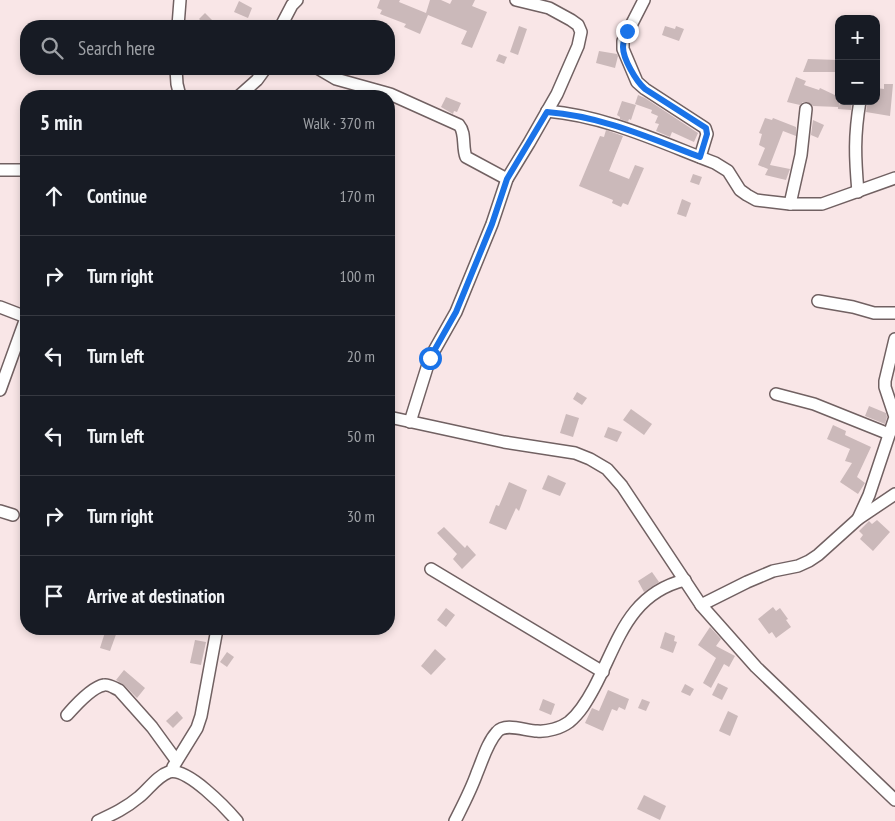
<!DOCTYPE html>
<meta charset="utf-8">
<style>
:root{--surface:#171b24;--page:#20242c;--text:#f1f3f6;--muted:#9ea1a6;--line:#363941}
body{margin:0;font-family:"PT Sans Narrow",sans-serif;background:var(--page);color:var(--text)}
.controls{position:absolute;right:15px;top:15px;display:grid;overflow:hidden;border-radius:10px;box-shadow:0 2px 8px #0003}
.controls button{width:45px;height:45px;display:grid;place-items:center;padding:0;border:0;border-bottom:1px solid var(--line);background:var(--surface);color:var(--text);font:25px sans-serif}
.stop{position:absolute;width:15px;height:15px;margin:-11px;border:4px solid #1a73e8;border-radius:50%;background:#fff}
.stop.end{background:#1a73e8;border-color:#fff;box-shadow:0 1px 5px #0008}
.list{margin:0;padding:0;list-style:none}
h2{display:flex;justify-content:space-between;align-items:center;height:65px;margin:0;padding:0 20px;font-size:21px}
h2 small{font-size:16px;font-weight:400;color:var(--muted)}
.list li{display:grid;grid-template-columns:32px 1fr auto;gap:15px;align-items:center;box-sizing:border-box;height:80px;padding:0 20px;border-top:1px solid var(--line)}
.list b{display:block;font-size:19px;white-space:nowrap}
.list em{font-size:16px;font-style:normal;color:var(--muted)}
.icon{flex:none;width:28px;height:28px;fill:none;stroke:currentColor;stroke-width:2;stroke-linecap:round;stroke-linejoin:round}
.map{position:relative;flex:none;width:895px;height:821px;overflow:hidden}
.search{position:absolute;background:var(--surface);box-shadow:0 2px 8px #0003;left:20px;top:20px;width:375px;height:55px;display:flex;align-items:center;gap:12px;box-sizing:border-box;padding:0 18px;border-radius:20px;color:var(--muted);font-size:19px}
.panel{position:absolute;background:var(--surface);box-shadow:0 2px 8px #0003;left:20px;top:90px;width:375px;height:545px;border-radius:20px}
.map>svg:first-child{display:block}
</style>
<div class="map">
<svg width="895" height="821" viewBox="0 0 895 821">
<rect width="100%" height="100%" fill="#f9e6e7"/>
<!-- building -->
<g fill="#cbb9ba">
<path d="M380,0H400L399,2L426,13L430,0H441L450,4L452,0H475L472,6L487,12L472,48L461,44L467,31L428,15L420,34L404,27L406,24L380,14L382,10L377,8Z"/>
<path d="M239,1L252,8L248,18L234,12Z"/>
<path d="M205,13L214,22L210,26H207L199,19Z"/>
<path d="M519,26L527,29L518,55L510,52Z"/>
<path d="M665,26L675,29L676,26L684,29L679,41L662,35Z"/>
<path d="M599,51L617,54L618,56L615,68L596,63Z"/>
<path d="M499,54L507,57L504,64L496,61Z"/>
<path d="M808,59L839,60V72H803Z"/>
<path d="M796,77L806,81L804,85L819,90L820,88L839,97V106L840,101H852L851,110L838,109V107L813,106L807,102H803L800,105L787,102Z"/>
<path d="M884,84H893L890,116L866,112L868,101H876V88L884,89Z"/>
<path d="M638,95L645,98L698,133L694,142L672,132L670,137L656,131L659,124L655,123L658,116L651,113L652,110L635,104Z"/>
<path d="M446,97L461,103L457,112L454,111L453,114L441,107Z"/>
<path d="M622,101L636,105L631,120L629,119L628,122L620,119V117L617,115Z"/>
<path d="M765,118L772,120L773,118L796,127V136L783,131L770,165L790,169L786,180L765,175L768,169L758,165L765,148L759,145L762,134L759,133Z"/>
<path d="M813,120L824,125L818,138L811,135Z"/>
<path d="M606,130L623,136L609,171L629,179L635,165L644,168L628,205L623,203L621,207L612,203L613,200L579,186L600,136L604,137Z"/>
<path d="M693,174L702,177L699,185L690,182Z"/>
<path d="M682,199L691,203L686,217L677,214Z"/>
<path d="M577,392L587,398L582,405L573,399Z"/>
<path d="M869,406L886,413L887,417L885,424L865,416Z"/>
<path d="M631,409L652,424L644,435L623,420Z"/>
<path d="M566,414L579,418L573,437L560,433Z"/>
<path d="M833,425L846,431L845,435L871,447L857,477L865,483L858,494L840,482L852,463L845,461L850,449L827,439Z"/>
<path d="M608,427L622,432L617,442L604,437Z"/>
<path d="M548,475L566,483L560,496L542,489Z"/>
<path d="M509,482L527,490L519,511L516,508L506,530L489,523L496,505L499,506Z"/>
<path d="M877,520L890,532L873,551L860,539L863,535L859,531L869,521L872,524Z"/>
<path d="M444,527L465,548L467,545L476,555L462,569L453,559L457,554L437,533Z"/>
<path d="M652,572L659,582L644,592L638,581Z"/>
<path d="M773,607L776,611L780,608L788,619L786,620L791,627L776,638L772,632L769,634L758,619Z"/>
<path d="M446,608L455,615L446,627L437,620Z"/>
<path d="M710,627L721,639L716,646L735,656L729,667L724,664L711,688L703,683L716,658L698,645Z"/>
<path d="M106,629H118L110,651L100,648Z"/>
<path d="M665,632L675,636L674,641L677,642L673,653L660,648Z"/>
<path d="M195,640L206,642L201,665L190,663Z"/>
<path d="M435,649L446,659L431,675L421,666Z"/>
<path d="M227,652L234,657L227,667L220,662Z"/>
<path d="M124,670L145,688L137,698L124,685L116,680Z"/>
<path d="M718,683L728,688L722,700L712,695Z"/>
<path d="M685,684L694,689L690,696L681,692Z"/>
<path d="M608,690L629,699L625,710L619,707L617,711L612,709L603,731L585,723L592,708L599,711Z"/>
<path d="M543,699L555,704L551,715L539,710Z"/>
<path d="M642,699L650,702L646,711L638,708Z"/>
<path d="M177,711L183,718L173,728L166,721Z"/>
<path d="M728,711L738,716L730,736L719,731Z"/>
<path d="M644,795L666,806L660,820L637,809Z"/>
</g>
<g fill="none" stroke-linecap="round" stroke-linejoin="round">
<!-- minor casing -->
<g stroke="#716162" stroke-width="14">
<g id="minor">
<path d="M644,0L623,41V49L637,82L645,89L705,128L707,134L700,157"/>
<path d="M178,26L180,0"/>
<path d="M281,26L292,5L297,0"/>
<path d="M176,69L177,84L180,96"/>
<path d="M319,69L336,79L390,94L459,125C466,133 462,147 466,157L507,179"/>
<path d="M239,96L257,80L265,69"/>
<path d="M547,111C606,116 660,142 715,163L728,171L740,190L747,195L756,200L790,204H822L895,178"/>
<path d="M0,170H26"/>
<path d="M858,192C855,158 854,136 860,101"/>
<path d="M790,204L801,155L806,109"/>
<path d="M818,301L853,307L874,313H895"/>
<path d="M0,307L26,317"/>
<path d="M0,390L26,318"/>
<path d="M776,394L814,404L889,434"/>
<path d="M389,417L504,442L575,453L590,459L607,469L622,486L701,605L756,667L895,800"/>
<path d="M410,422L430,358L456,312L492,224L507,179L529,143L557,94L578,46L581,32L578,25L571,20L549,8L516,0"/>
<path d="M0,511L13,515"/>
<path d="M858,519L869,495L895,417L885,387V381L895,339"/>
<path d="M431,569L603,672"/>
<path d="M701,605L747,582L773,571L798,566L809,561L818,555L858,519L895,494"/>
<path d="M67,715C74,707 92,687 104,685C109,684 114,688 119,690L152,727L176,760"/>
<path d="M173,767L197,728L201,716L217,629"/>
<path d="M98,821C113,814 126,808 139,797C148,790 157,776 169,772C187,767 226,808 237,821"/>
<path d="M455,821C463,805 471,790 477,773C483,759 487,743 497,732C505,722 526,731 537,731C547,732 561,728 569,722C580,713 587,701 594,688C618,643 628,594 685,580"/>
</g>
</g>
<!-- minor -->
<use href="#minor" stroke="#fff" stroke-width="11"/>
</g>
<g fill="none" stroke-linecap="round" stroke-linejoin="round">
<!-- route -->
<path stroke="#1a73e8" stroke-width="6" d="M430,358L456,312L492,224L507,179L547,112C601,116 650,138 700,157L707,134L706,128L645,89C636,81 623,59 623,47C623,41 625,36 627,31"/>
</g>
</svg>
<div class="controls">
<button>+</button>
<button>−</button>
</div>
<div class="stop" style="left:430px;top:358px"></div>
<div class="stop end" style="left:627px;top:31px"></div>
<div class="search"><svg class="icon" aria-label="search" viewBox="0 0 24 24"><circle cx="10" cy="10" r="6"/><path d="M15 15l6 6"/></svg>Search here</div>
<section class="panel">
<h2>5 min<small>Walk · 370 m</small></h2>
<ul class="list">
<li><svg class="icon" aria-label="ahead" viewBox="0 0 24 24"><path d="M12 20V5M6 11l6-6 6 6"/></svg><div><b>Continue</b></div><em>170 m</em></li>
<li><svg class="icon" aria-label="right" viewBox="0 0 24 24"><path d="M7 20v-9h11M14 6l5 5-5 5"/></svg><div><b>Turn right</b></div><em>100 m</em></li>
<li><svg class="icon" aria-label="left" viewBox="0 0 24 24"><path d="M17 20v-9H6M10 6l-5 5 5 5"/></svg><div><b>Turn left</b></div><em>20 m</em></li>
<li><svg class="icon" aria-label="left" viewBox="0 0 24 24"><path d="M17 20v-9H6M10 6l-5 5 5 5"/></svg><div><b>Turn left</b></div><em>50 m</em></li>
<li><svg class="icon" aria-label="right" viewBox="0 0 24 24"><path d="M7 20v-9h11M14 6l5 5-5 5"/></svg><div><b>Turn right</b></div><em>30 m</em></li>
<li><svg class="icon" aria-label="arrive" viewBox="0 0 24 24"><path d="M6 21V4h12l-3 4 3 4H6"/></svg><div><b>Arrive at destination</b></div></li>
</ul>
</section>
</div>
